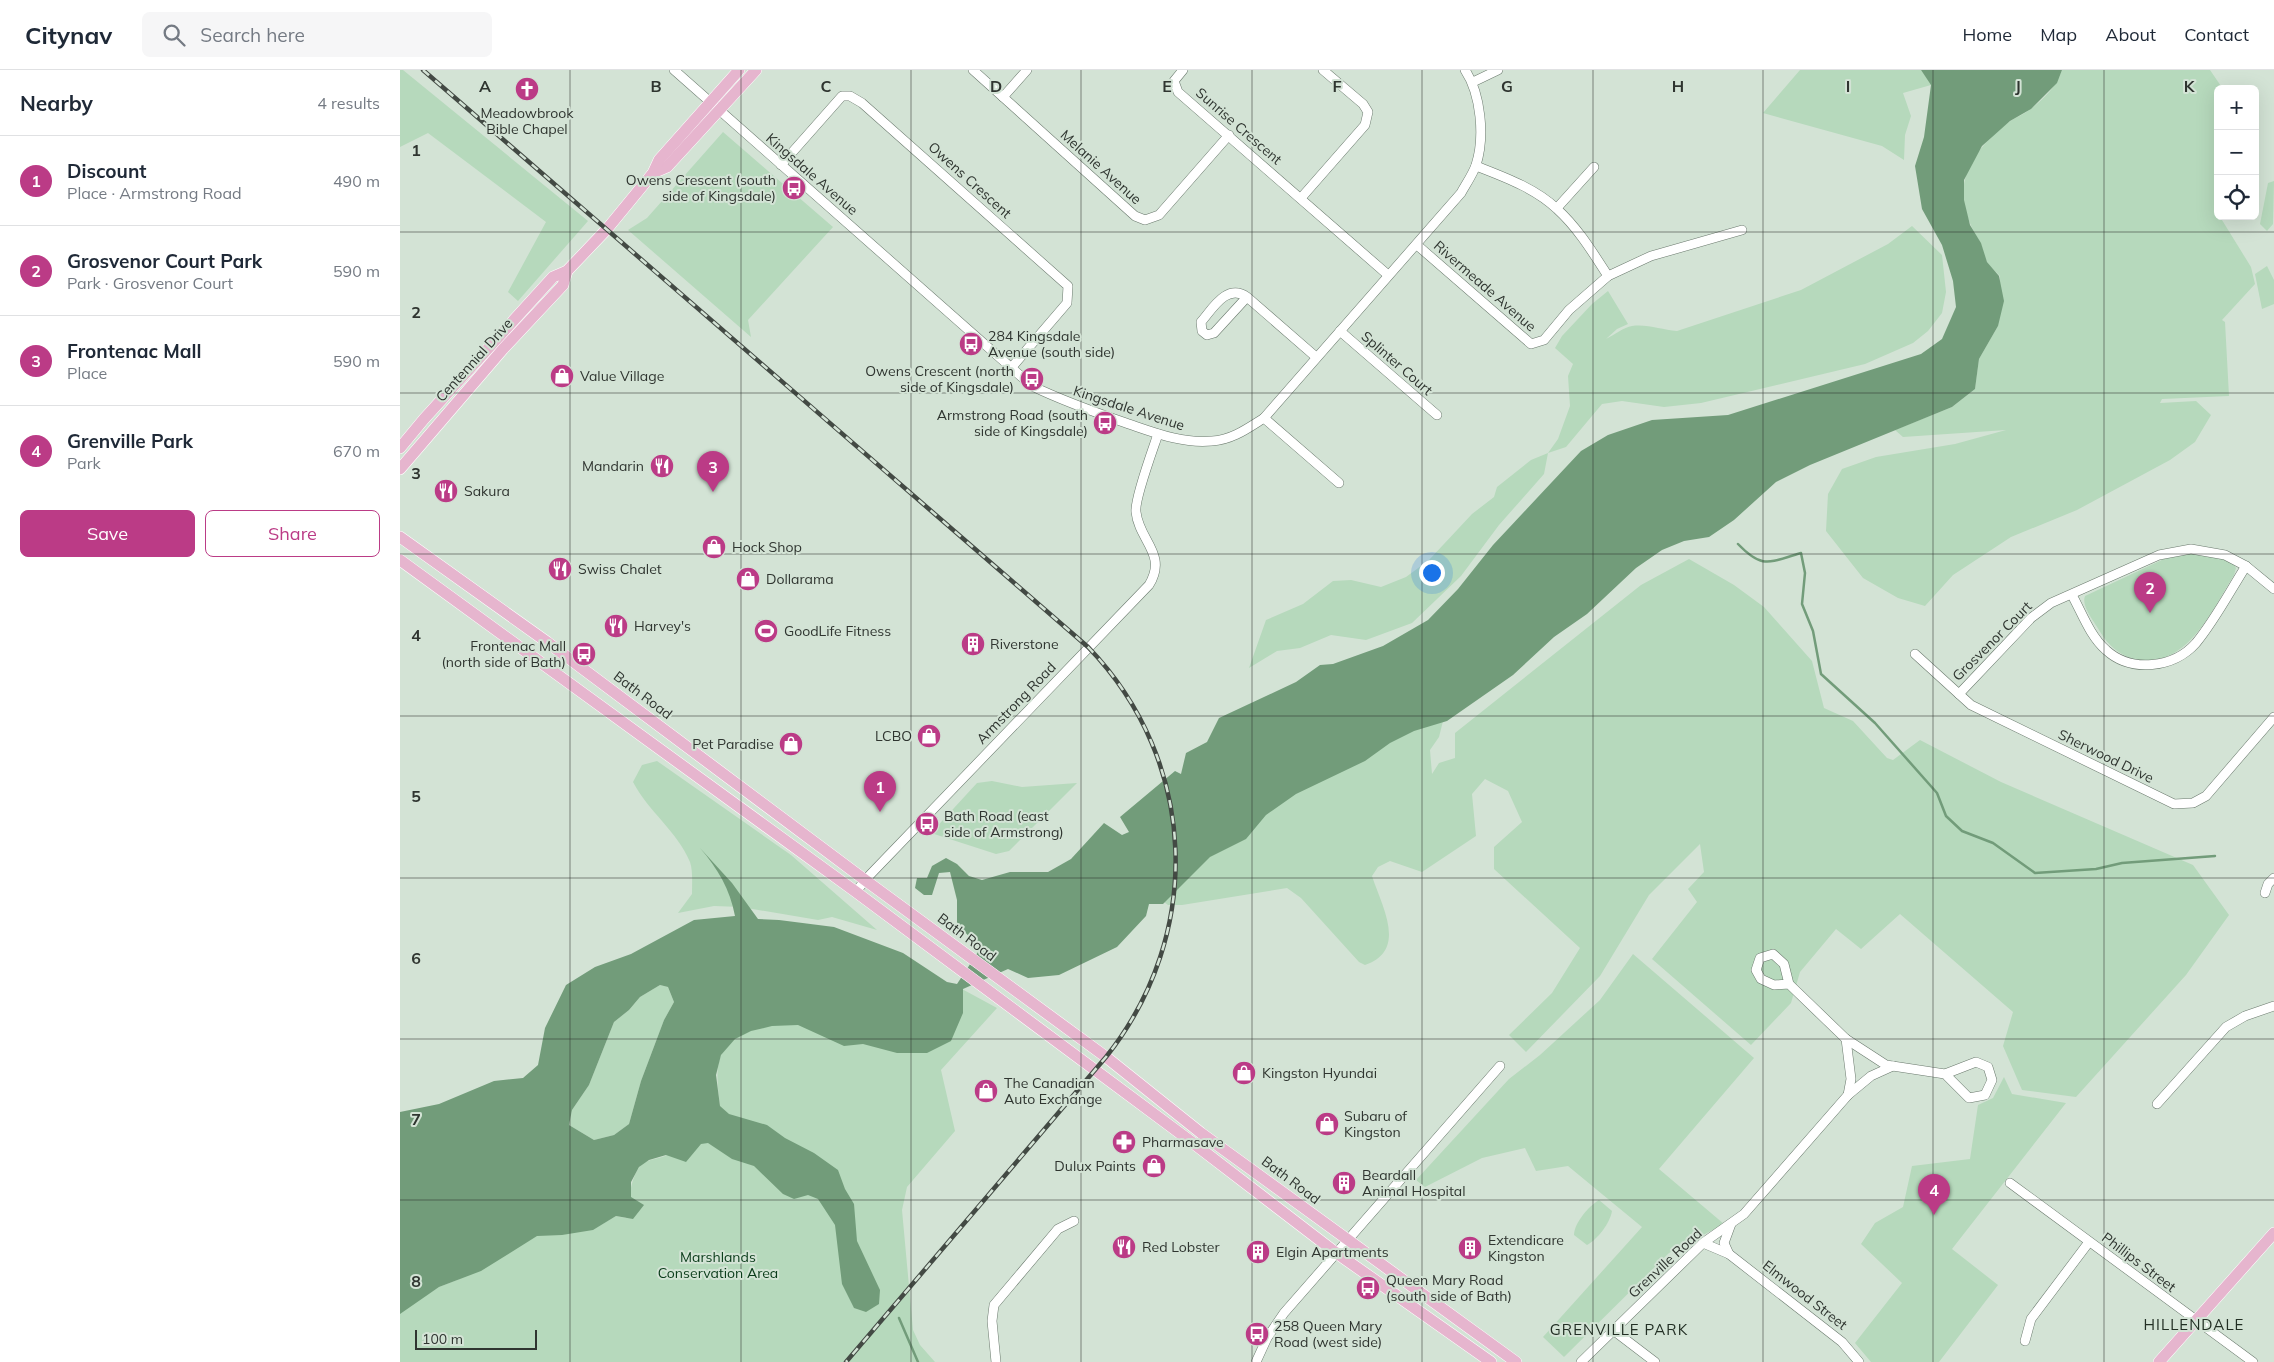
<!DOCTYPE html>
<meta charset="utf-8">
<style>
:root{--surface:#fff;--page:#f6f6f7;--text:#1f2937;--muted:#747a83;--line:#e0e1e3;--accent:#bb3b86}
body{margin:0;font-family:Mulish,sans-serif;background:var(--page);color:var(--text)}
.controls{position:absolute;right:15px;top:15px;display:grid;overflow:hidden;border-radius:8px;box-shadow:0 5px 20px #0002}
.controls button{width:45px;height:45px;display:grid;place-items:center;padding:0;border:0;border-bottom:1px solid var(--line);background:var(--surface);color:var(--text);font:25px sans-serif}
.scale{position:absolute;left:15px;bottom:12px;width:122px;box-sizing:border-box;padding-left:5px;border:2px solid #2f3530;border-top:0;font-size:14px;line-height:18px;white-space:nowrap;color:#2f3530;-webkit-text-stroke:4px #d3e3d5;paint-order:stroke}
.you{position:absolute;left:1031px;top:502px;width:18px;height:18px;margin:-12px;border:4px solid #fff;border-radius:50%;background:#1a73e8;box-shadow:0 0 0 8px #1a73e833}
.badge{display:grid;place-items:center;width:32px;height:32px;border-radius:50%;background:var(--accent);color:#fff;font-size:16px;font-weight:700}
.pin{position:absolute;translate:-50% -41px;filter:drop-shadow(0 1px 2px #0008)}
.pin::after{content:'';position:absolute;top:26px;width:18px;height:15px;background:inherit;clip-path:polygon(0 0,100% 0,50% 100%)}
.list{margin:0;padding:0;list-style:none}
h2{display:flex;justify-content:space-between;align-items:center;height:65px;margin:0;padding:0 20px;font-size:21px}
h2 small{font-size:16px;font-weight:400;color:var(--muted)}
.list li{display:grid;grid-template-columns:32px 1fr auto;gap:15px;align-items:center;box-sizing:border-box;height:90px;padding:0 20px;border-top:1px solid var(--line)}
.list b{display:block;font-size:19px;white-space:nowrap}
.list p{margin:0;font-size:16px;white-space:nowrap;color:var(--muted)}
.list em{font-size:16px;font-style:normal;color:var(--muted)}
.actions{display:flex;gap:10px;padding:15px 20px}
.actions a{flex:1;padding:11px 0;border:1px solid var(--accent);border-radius:8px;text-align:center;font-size:18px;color:var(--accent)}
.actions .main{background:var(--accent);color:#fff}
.icon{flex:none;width:28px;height:28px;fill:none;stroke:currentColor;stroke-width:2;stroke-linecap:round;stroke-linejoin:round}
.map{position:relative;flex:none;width:1874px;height:1292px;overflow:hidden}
header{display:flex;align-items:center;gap:30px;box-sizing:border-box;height:70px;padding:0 25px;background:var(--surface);border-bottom:1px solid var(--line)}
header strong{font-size:24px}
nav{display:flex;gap:28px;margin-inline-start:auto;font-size:18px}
.search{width:350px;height:45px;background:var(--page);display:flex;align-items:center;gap:12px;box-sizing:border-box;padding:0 18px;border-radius:8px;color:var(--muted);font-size:19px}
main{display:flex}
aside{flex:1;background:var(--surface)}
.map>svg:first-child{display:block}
</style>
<header>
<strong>Citynav</strong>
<div class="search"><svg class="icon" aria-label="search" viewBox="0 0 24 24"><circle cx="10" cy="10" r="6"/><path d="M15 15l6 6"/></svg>Search here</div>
<nav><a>Home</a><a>Map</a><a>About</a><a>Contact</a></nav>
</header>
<main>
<aside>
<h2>Nearby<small>4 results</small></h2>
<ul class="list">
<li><span class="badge">1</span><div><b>Discount</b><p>Place · Armstrong Road</p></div><em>490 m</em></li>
<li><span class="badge">2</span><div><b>Grosvenor Court Park</b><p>Park · Grosvenor Court</p></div><em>590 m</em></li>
<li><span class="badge">3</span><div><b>Frontenac Mall</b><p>Place</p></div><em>590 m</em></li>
<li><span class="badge">4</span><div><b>Grenville Park</b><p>Park</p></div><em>670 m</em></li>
</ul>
<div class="actions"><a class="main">Save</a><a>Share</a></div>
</aside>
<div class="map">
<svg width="1874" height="1292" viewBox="0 0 1874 1292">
<rect width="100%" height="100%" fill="#d3e3d5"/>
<!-- green -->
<g fill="#b6d9bc">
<path d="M0,0H3L188,151L118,231L108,222L146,152L28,63L0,77Z"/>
<path d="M1400,0H1521L1533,17L1531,15L1503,23L1511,46L1505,65L1504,90L1482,76L1363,43Z"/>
<path d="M1662,0H1810L1823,19H1818V146H1822V150L1851,197L1855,214L1822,250L1825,252L1829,326L1762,329L1760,333L1796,331L1811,345L1795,372L1770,390L1677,440L1611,467L1553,505L1525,536L1498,528L1463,508L1426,461L1428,424L1442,399L1476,387L1555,374L1606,360L1503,367L1495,360L1552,337L1575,319L1579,289L1598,256L1600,206C1596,202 1590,197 1587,192C1583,185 1583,177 1579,170C1548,121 1566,85 1609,52C1616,47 1625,44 1632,38C1645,28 1657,15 1662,0Z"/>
<path d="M323,62L433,157L348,250L351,267L228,160L247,148Z"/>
<path d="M1874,111L1873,154L1867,161L1860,154L1868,113Z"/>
<path d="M1512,156L1542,185L1546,222L1542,243L1528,261L1513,273L1465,294L1301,333L1264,337L1222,331L1202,334L1166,377L1148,383L1144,404L1099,455L1061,506L1012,553L966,570L931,565L900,578L877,581L849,598L866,550L903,534L933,511L951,510L981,517L1006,507L1029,490L1072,444L1094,427L1097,417L1131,390L1148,383L1158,369L1170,336L1168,306L1173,294L1155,278L1162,266L1192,234L1208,221L1228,254L1217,259L1206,269C1214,265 1224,257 1232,256C1248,254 1262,260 1277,261L1401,220L1488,174Z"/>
<path d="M1867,196L1874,210V234L1862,239L1855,204Z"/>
<path d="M1784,484C1799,484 1828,482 1836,498L1834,505C1813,538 1789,596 1740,590C1722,588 1708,576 1699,560C1694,551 1681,536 1685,526L1766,488Z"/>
<path d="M1289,489L1334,515L1364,537L1412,591L1424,638L1453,651L1487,688L1493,690L1520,670L1601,712L1793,795L1829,845L1786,905L1676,1027L1622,1020L1603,976L1613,942L1500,844L1461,879L1436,859L1400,902L1391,933L1351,975L1252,889L1297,832L1288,819L1304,802L1300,774L1249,825L1200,906L1126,982L1109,965L1152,923L1180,878L1094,799V777L1122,752L1108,721L1085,709L1072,724L1076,766L1022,802L990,791L978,797L972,806C982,837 1008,880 965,895L959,892L901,828L887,818L782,835H768L751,822L792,776L1047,635L1039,667L1030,680L1032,704L1039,693L1055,688V663L1241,515Z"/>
<path d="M257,691L391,785L477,860L432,847L418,850L341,837L314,836L278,843L292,824C292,814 293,801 290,792C277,761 248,741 233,712L242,695Z"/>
<path d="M592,711L622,717L677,713L609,781L596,784L531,763L577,713Z"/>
<path d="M1233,884L1354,988L1259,1099L1324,1154L1269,1183L1164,1287L1143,1267L1242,1157L1168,1096L1136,1101L1125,1078L1082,1088L1025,1117L1016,1110L1109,1009L1140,985L1200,930Z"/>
<path d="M260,915L268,917L274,932L264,950L241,1011L229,1054L214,1065L194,1070L169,1055L172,1040L189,1015L214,952L229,940L240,927Z"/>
<path d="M562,919L597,938L541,1000L555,1061L507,1117L502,1140L513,1260L520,1275L535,1292H0V1242L39,1217L57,1210L136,1165L194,1159L216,1146L226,1148C230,1132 229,1113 238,1099C244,1089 255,1090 265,1086C277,1080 309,1046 320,1036C317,1012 312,981 337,967C355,958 356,961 369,945L563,943Z"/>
<path d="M1604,1007L1612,1024L1666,1033L1552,1179L1598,1215L1539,1292H1471L1455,1273L1502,1213L1461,1174L1475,1153L1503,1137L1512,1096L1570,1089L1578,1035L1593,1028Z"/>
<path d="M1199,1130L1212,1141C1210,1153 1198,1169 1187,1175L1174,1165C1174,1153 1189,1136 1199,1130Z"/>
</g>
<!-- water -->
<path fill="#729c7a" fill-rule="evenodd" d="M1521,0H1662L1657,13L1631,39L1610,51L1582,76L1564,110V130L1570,155L1581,173L1587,192L1599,206L1604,231L1598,256L1579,289L1575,319L1552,337L1410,395L1376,412L1334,450L1309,467L1284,471L1262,480L1236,498L1187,544L1154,567L1113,605L1047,651L1014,661L990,673L965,691L896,724L866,745L846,769L810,787L763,834H749L746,846L717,877L659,905L628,908L608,899L563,919V943L551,971L527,983H497L463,974L444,976L398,955L372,956L351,961L335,969L321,985L316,1005L320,1036L329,1044L367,1055L385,1068L414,1083L438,1100L445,1119L454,1134L457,1171L480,1220L479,1234L466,1242L454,1238L442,1214L435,1155L418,1129L408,1125L394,1129L383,1124L354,1096L332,1089L308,1073L301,1074L286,1092L266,1085L249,1090L239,1097L231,1112V1127L244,1135L233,1149L216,1146L193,1160L162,1165L137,1166L81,1201L39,1217L0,1244V1042L39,1034L94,1011L123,1008L138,995L145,958L166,915L195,897L231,884L294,850L335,846C330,819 318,799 300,778L332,813L358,849L379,850L434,857L503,883L547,912L557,914L580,879L557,853V830L550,802L539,803L532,825H524L515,818L517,808H527L532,796L546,788L557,794L569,806L582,810L610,802H648L671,789L704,753L722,765L729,762L720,747L775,701L781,704L786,683L807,672L819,648L896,612L920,595L933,594L983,576L1028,550L1058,519L1093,475L1181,381L1208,365L1252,350L1328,345L1521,284L1542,269L1556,237L1553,211L1542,175L1522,139L1515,96L1524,67L1531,15ZM260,915L268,917L274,932L264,950L241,1011L229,1054L214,1065L194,1070L169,1055L172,1040L189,1015L214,952L229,940L240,927Z"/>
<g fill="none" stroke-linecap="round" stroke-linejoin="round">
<!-- stream -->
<g stroke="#729c7a" stroke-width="2.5">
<path d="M1338,474C1363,500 1369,492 1401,483L1405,503L1402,534L1413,561L1421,604L1475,653L1537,723L1546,746L1562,761L1593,773L1635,803L1696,799L1722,793L1815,786"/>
<path d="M499,1248L518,1292"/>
</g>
<!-- minor casing -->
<g stroke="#6a796d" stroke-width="10">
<g id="minor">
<path d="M274,0L632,316C663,331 694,342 726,353C753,362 782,374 812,371C832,370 848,358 864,348L1061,123C1066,114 1073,104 1076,95C1085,67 1081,24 1065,0"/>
<path d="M573,0L735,146L745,150L759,145L829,65"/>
<path d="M783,0L774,11L778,22L988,205"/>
<path d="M1073,12L1098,0"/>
<path d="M603,27L627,0"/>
<path d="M381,95L442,26H450L462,33L668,216L667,233L612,297"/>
<path d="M1076,96C1104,107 1135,118 1157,139C1178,158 1193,183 1208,206"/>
<path d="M901,128L965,55L968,42L963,34L923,0"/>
<path d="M1157,138L1194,97"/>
<path d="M1017,175L1131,274L1144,270L1169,240L1208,206L1251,186L1342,160"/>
<path d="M847,227L814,263L807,265L802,261L801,252C813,238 827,213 847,227L916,287"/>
<path d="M940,261L1037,345"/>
<path d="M864,348L939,413"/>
<path d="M1672,525C1682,543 1690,566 1706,580C1731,603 1774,598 1796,573C1815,550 1830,521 1846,496"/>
<path d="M1515,584L1571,635L1774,734L1793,733L1806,726L1874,647"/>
<path d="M1559,624L1631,548L1651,533L1759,485L1791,479L1825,485L1846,496L1874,519"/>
<path d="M456,822L465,810L749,515C768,484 739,471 736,442C734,430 753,379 758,364"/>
<path d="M1865,823L1868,814L1874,808"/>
<path d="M1389,914L1374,915L1361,909L1356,900L1360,888L1373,884L1384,894L1389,914L1446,969L1486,995L1545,1004L1576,992L1588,997L1592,1010L1585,1025L1569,1028L1545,1004"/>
<path d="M1446,969L1451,1009L1448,1025"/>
<path d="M1757,1034L1826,957L1845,946L1874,936"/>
<path d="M1610,1113L1853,1292"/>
<path d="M1303,1173L1329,1184L1442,1272L1459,1292"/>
<path d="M1329,1184L1324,1173L1331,1154"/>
<path d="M1213,1260L1255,1292"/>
<path d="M1625,1271L1631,1249L1689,1172"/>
<path d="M596,1292L592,1251L594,1235L658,1159L674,1151"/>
<path d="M856,1292L867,1268L884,1243L1100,996"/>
<path d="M1181,1292L1303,1173L1344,1144L1448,1025L1471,1006L1493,996"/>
</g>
</g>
<!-- major casing -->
<g stroke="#fff" stroke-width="12">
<g id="major">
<path d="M253,103L267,97L356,0"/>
<path d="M0,378L24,349L153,207L167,201L207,159L253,103L259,90L339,0"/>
<path d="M0,399L103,279L163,215L167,201"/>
<path d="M0,467L147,572L465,810L706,987L801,1063L1116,1292"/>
<path d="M0,490L456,822L793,1073L935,1182L1091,1292"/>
<path d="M1759,1292L1874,1163"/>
</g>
</g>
<!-- minor -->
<use href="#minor" stroke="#fff" stroke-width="9"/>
<!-- major -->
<use href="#major" stroke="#e6b5ce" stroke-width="11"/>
<!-- rail casing -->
<g stroke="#434a44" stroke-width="4.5">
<path id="rail" d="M23,0L688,577C799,692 804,864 706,987L446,1292"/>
</g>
<!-- rail -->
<use href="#rail" stroke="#d3e3d5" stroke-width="2.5" stroke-dasharray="8" stroke-linecap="butt"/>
</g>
<!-- grid -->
<path fill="none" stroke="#2f3530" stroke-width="1" stroke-opacity="0.55" d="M170,0V1292M341,0V1292M511,0V1292M681,0V1292M852,0V1292M1022,0V1292M1193,0V1292M1363,0V1292M1533,0V1292M1704,0V1292M0,162H1874M0,323H1874M0,484H1874M0,646H1874M0,808H1874M0,969H1874M0,1130H1874"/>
<!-- icons -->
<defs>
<g id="church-disc" transform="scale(1.25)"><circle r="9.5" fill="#bb3b86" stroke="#d3e3d5"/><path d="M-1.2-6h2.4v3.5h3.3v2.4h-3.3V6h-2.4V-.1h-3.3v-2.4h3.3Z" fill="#fff"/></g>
<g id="bus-disc" transform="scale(1.25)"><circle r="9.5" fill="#bb3b86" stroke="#d3e3d5"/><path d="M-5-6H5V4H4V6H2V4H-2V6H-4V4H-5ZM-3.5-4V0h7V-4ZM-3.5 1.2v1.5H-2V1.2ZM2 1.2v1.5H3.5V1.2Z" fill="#fff"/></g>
<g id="shop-disc" transform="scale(1.25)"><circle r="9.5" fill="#bb3b86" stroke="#d3e3d5"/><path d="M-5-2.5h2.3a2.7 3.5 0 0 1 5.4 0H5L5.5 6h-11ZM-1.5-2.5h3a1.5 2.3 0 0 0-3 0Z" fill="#fff"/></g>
<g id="restaurant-disc" transform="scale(1.25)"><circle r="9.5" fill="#bb3b86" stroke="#d3e3d5"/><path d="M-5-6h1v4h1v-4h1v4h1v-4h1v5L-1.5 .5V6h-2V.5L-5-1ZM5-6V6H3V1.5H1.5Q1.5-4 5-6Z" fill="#fff"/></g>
<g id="stadium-disc" transform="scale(1.25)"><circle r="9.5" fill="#bb3b86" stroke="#d3e3d5"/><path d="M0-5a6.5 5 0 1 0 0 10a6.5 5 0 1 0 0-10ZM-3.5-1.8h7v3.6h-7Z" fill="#fff"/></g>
<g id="building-disc" transform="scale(1.25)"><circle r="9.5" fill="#bb3b86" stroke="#d3e3d5"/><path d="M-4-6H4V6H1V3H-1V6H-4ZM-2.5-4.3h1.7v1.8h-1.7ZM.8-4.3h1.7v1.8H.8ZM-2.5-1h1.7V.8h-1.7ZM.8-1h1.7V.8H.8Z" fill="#fff"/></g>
<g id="pharmacy-disc" transform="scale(1.25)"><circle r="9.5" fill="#bb3b86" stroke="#d3e3d5"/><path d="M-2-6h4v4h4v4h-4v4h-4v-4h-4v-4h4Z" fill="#fff"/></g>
</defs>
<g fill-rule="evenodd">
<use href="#church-disc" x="127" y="19"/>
<use href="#bus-disc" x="394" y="118"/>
<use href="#bus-disc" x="571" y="274"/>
<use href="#shop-disc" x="162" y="306"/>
<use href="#bus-disc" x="632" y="309"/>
<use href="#bus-disc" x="705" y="353"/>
<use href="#restaurant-disc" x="262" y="396"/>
<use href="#restaurant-disc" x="46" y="421"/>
<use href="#shop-disc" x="314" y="477"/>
<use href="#restaurant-disc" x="160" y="499"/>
<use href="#shop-disc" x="348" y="509"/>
<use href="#restaurant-disc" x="216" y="556"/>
<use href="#stadium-disc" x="366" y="561"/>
<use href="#building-disc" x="573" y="574"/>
<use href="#bus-disc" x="184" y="584"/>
<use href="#shop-disc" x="529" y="666"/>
<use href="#shop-disc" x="391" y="674"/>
<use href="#bus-disc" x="527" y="754"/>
<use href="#shop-disc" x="844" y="1003"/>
<use href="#shop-disc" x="586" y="1021"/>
<use href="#shop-disc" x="927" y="1054"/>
<use href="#pharmacy-disc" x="724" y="1072"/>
<use href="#shop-disc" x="754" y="1096"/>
<use href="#building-disc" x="944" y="1113"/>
<use href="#restaurant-disc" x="724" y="1177"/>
<use href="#building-disc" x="1070" y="1178"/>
<use href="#building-disc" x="858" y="1182"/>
<use href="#bus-disc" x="968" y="1218"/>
<use href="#bus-disc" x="857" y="1264"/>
</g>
<g text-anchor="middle" stroke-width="4" stroke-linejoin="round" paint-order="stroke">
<!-- poi labels -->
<g font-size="14" fill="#2f3530" stroke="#d3e3d5" text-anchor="start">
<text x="127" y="48" text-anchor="middle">Meadowbrook<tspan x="127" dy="16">Bible Chapel</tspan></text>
<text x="376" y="115" text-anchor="end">Owens Crescent (south<tspan x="376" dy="16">side of Kingsdale)</tspan></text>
<text x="588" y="271">284 Kingsdale<tspan x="588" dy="16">Avenue (south side)</tspan></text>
<text x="614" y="306" text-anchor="end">Owens Crescent (north<tspan x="614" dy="16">side of Kingsdale)</tspan></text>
<text x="180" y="311">Value Village</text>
<text x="688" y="350" text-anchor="end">Armstrong Road (south<tspan x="688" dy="16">side of Kingsdale)</tspan></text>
<text x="244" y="401" text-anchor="end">Mandarin</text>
<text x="64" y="426">Sakura</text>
<text x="332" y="482">Hock Shop</text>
<text x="178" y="504">Swiss Chalet</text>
<text x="366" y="514">Dollarama</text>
<text x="234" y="561">Harvey's</text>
<text x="384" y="566">GoodLife Fitness</text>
<text x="590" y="579">Riverstone</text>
<text x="166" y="581" text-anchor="end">Frontenac Mall<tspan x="166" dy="16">(north side of Bath)</tspan></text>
<text x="512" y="671" text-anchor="end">LCBO</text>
<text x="374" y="679" text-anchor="end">Pet Paradise</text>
<text x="544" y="751">Bath Road (east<tspan x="544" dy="16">side of Armstrong)</tspan></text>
<text x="862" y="1008">Kingston Hyundai</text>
<text x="604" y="1018">The Canadian<tspan x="604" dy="16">Auto Exchange</tspan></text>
<text x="944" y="1051">Subaru of<tspan x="944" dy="16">Kingston</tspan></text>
<text x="742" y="1077">Pharmasave</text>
<text x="736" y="1101" text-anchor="end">Dulux Paints</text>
<text x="962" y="1110">Beardall<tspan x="962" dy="16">Animal Hospital</tspan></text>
<text x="1088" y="1175">Extendicare<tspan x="1088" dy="16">Kingston</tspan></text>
<text x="742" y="1182">Red Lobster</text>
<text x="876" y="1187">Elgin Apartments</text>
<text x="986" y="1215">Queen Mary Road<tspan x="986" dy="16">(south side of Bath)</tspan></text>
<text x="874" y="1261">258 Queen Mary<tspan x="874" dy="16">Road (west side)</tspan></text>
</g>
<!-- street labels -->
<g font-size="14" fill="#2f3530" stroke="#d3e3d5">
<text transform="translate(839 56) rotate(41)" y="5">Sunrise Crescent</text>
<text transform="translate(701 97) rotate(42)" y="5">Melanie Avenue</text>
<text transform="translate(412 104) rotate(41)" y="5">Kingsdale Avenue</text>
<text transform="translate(570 110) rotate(42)" y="5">Owens Crescent</text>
<text transform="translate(1085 216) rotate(41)" y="5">Rivermeade Avenue</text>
<text transform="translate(74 290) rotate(-48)" y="5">Centennial Drive</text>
<text transform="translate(997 293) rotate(41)" y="5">Splinter Court</text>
<text transform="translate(729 338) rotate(18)" y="5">Kingsdale Avenue</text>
<text transform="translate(1592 571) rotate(-45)" y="5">Grosvenor Court</text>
<text transform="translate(243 625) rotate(37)" y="5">Bath Road</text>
<text transform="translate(616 633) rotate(-46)" y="5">Armstrong Road</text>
<text transform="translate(1706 686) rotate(26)" y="5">Sherwood Drive</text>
<text transform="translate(567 867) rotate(37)" y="5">Bath Road</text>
<text transform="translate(891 1110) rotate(37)" y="5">Bath Road</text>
<text transform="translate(1739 1192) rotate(37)" y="5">Phillips Street</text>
<text transform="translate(1265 1193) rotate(-43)" y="5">Grenville Road</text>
<text transform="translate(1405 1225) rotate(38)" y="5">Elmwood Street</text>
</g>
<!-- park labels -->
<g font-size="14" fill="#093b19" stroke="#d3e3d5">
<text x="318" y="1192">Marshlands<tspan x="318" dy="16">Conservation Area</tspan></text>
</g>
<!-- neighbourhood labels -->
<g font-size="15" letter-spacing="1" fill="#222f24" stroke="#d3e3d5">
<text x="1794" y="1260">HILLENDALE</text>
<text x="1219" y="1265">GRENVILLE PARK</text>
</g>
</g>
<g font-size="16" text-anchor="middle" font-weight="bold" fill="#2f3530" stroke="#d3e3d5" stroke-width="4" stroke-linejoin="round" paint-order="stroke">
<text x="85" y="22">A</text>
<text x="256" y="22">B</text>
<text x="426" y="22">C</text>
<text x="596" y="22">D</text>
<text x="767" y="22">E</text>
<text x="937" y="22">F</text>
<text x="1107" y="22">G</text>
<text x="1278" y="22">H</text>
<text x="1448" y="22">I</text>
<text x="1618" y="22">J</text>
<text x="1789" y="22">K</text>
<text x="16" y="86">1</text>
<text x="16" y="248">2</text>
<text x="16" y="409">3</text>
<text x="16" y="571">4</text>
<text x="16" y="732">5</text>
<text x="16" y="894">6</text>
<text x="16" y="1055">7</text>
<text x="16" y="1217">8</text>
</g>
</svg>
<div class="controls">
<button>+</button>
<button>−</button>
<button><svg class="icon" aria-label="locate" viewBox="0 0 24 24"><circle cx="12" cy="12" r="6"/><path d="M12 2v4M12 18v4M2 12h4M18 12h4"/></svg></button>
</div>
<div class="scale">100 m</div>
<div class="you"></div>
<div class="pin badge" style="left:480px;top:742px">1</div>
<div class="pin badge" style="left:1750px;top:543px">2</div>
<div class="pin badge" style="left:313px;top:422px">3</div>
<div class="pin badge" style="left:1534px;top:1145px">4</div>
</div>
</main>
